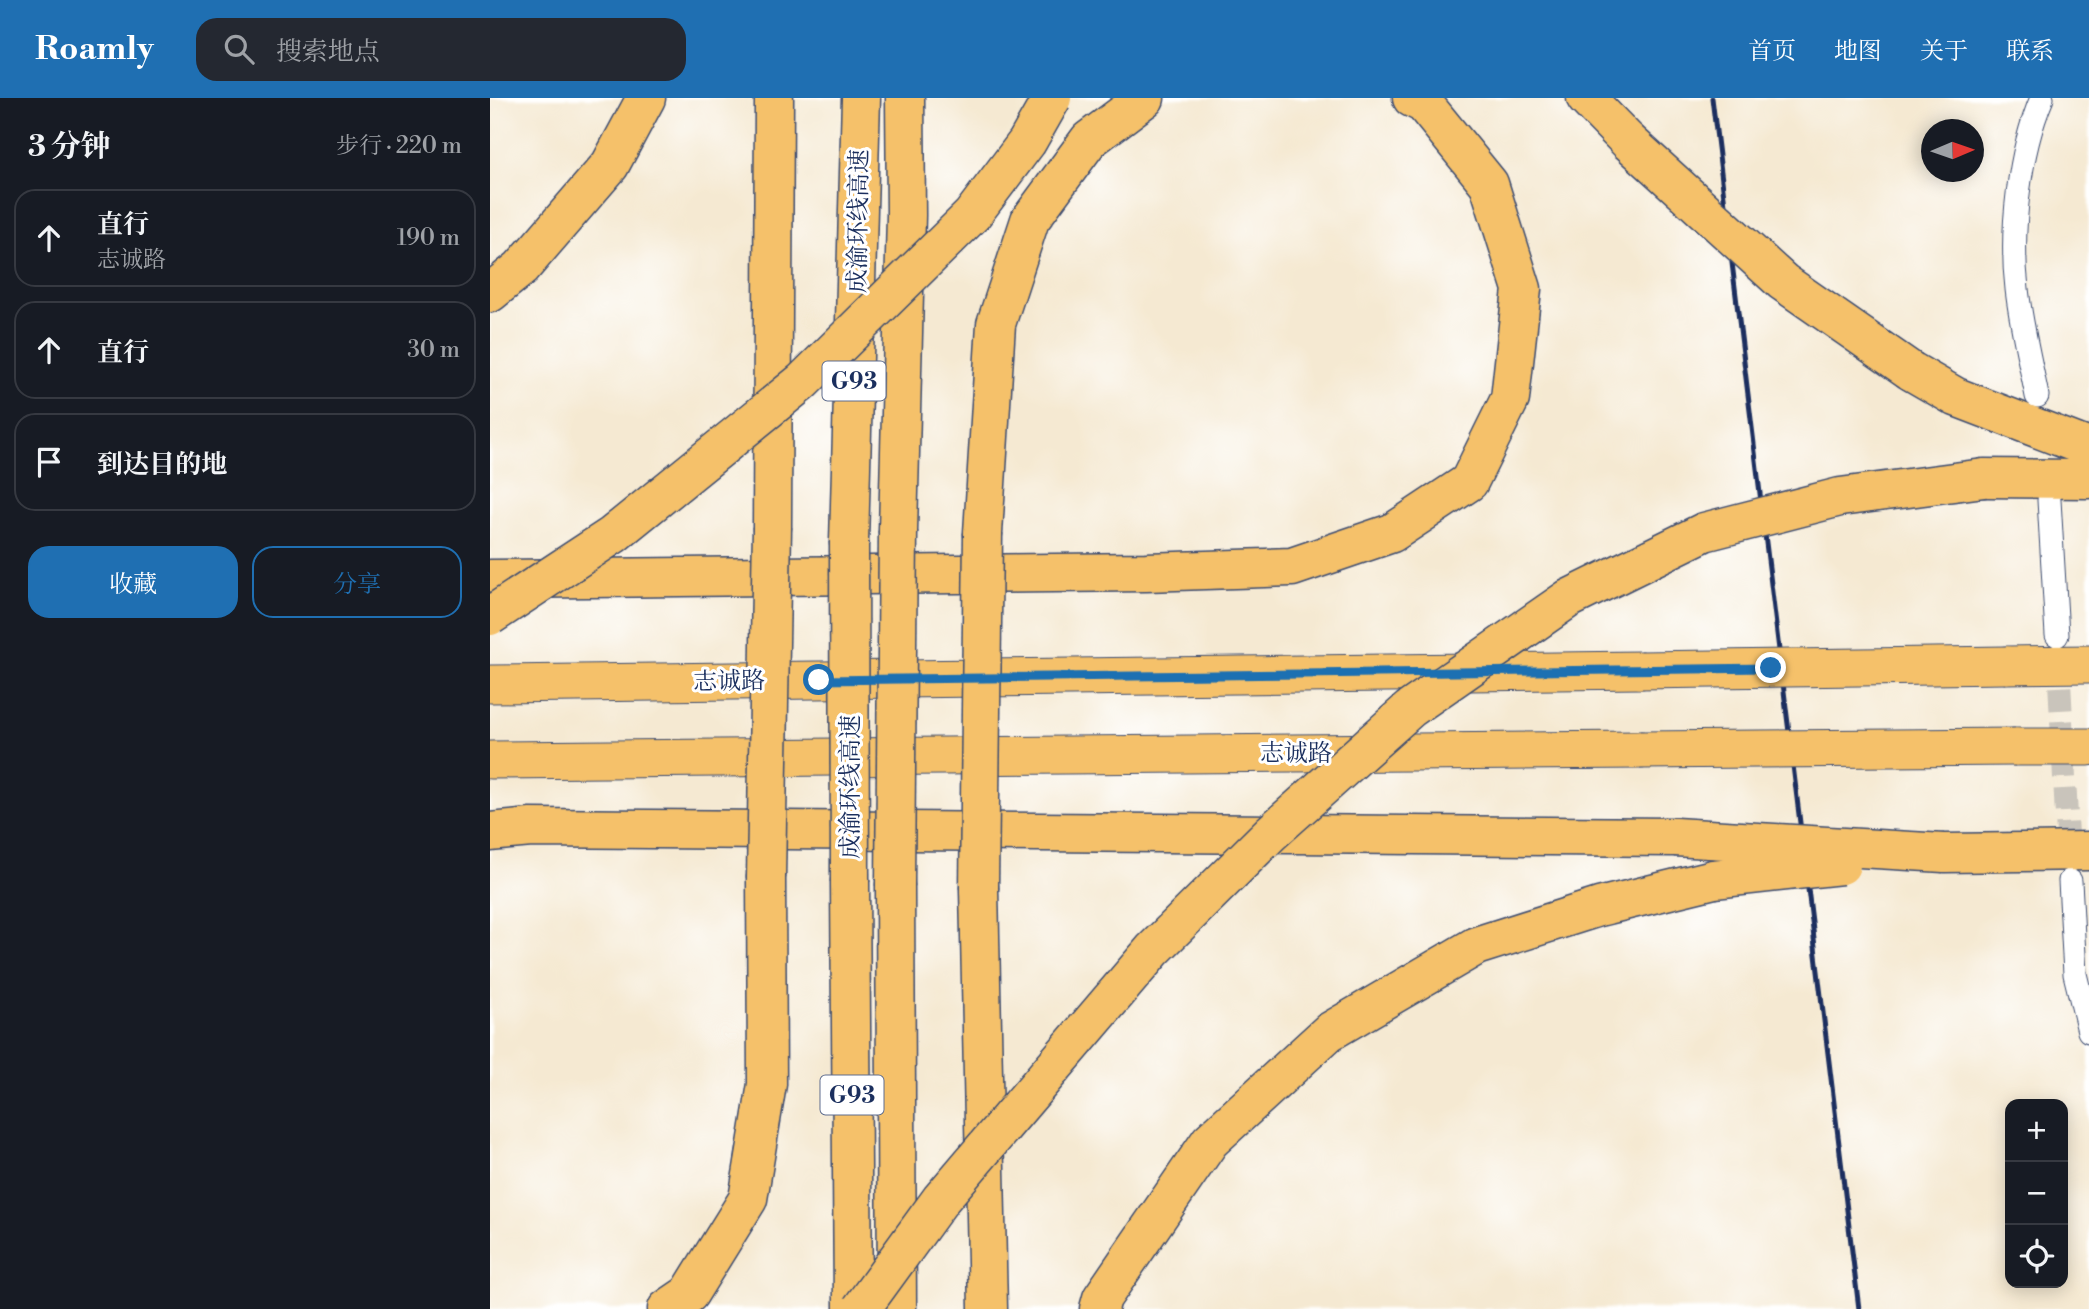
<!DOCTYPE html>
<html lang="zh">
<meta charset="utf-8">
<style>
:root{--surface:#171b24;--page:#242831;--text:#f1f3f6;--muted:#9ea1a6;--line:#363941;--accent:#1f6fb2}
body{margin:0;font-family:"Libre Bodoni","Noto Serif SC",serif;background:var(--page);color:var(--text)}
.controls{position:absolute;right:21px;bottom:21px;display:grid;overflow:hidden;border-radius:14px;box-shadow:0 4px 18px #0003}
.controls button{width:63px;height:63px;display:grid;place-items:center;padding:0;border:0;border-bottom:2px solid var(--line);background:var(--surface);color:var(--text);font:35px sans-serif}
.compass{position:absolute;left:1431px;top:21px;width:63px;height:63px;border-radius:50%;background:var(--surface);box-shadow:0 4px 18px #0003;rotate:88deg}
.stop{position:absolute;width:21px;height:21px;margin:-16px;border:5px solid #1f6fb2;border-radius:50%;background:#fff}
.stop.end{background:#1f6fb2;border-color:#fff;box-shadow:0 2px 7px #0008}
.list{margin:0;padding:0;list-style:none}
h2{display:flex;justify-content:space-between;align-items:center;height:91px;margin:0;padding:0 28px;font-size:30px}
h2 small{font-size:23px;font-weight:400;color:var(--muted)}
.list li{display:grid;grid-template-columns:46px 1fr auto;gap:21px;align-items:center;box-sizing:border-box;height:98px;margin:0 14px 14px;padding:0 14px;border:2px solid var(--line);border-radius:21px}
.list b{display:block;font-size:26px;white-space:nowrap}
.list p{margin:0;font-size:23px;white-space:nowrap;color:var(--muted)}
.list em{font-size:23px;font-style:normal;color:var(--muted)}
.actions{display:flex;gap:14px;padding:21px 28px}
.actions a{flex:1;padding:16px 0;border:2px solid var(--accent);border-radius:21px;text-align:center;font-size:24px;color:var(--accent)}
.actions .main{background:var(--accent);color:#fff}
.icon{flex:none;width:38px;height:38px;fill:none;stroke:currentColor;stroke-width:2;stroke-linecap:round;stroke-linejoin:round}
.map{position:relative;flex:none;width:1599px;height:1211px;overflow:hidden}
header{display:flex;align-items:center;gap:42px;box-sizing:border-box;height:98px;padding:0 35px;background:var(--accent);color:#fff}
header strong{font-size:33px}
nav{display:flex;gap:38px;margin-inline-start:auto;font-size:24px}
.search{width:490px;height:63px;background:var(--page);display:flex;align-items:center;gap:18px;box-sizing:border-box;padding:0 24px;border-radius:21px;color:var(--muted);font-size:26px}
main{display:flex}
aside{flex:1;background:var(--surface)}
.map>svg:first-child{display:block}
</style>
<header>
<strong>Roamly</strong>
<div class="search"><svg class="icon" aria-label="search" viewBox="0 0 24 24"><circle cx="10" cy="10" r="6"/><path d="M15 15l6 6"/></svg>搜索地点</div>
<nav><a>首页</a><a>地图</a><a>关于</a><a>联系</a></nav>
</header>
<main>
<aside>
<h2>3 分钟<small>步行 · 220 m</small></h2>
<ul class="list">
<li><svg class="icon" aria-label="ahead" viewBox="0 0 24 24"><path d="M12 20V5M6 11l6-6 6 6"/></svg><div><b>直行</b><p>志诚路</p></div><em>190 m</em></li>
<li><svg class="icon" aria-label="ahead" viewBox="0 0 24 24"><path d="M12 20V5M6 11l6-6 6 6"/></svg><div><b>直行</b></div><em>30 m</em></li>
<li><svg class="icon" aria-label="arrive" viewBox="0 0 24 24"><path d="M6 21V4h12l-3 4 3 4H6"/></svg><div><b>到达目的地</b></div></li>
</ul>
<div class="actions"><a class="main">收藏</a><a>分享</a></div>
</aside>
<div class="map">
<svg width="1599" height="1211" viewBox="0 0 1599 1211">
<rect width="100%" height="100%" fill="#fff"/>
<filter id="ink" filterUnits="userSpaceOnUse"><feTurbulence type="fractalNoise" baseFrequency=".0143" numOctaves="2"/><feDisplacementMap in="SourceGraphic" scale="14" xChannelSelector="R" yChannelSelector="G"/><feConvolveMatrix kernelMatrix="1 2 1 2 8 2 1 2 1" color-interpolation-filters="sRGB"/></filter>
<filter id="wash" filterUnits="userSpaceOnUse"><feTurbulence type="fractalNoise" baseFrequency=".00686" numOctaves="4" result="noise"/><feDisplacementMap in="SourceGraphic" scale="28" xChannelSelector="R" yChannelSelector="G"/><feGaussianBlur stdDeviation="1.57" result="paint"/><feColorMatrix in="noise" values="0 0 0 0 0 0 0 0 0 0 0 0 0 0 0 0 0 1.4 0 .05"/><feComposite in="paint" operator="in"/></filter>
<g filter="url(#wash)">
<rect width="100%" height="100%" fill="#f5e9d2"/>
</g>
<g filter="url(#ink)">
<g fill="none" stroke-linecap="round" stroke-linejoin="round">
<!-- minor-tunnel -->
<path stroke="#c9c4bb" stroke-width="23" stroke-dasharray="23 11" stroke-linecap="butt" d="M1568,555L1579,766"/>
<!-- minor casing -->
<g stroke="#3c4b6f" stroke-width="25">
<g id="minor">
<path d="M1547,298C1540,263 1531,227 1527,191C1520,133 1529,54 1552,0"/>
<path d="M1559,402L1567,537"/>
<path d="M1580,783L1585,876L1599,933"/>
</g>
</g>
<!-- primary casing -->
<g stroke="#3c4b6f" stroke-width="39">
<g id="primary">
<path d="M1516,567L1599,566"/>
<path d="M0,586L1150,572"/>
<path d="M1525,649H1599"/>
<path d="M0,662L1150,652"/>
</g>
</g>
<!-- motorway casing -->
<g stroke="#3c4b6f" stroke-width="41">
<g id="motorway">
<path d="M1096,0L1138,43"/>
<path d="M0,195L31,170L120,67L156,0"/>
<path d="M1421,273L1466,299L1599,350"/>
<path d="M1494,380L1599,381"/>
<path d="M282,429L284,0"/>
<path d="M408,433L416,117L415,0"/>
<path d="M493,435L506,226L540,122L599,42L655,0"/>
<path d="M359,444L371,0"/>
<path d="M0,481L656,474L802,469L902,435L979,384L1020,301L1032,191L999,86L934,6L922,0"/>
<path d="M0,734L41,730L1185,739"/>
<path d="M1454,755L1599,753"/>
<path d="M360,784L363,1211"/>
<path d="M405,788L407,1211"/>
<path d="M489,791L498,1211"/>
<path d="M177,1211L199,1196L258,1101L277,986L276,780"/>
<path d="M609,1211L612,1200L720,1043L839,934L986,848L1109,809L1224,781"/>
</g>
</g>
<!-- minor -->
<use href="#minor" stroke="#fff" stroke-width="23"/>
<!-- primary -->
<use href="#primary" stroke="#f5c16b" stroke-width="37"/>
<!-- motorway -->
<use href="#motorway" stroke="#f5c16b" stroke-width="38"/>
<!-- rail -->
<path stroke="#1b2f5e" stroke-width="5" d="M1222,0L1369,1211"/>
<!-- primary-bridge casing -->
<g stroke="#3c4b6f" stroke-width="39" stroke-linecap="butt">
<g id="primary-bridge">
<path d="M1150,572L1516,567"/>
<path d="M1150,652L1525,649"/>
</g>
</g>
<!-- motorway-bridge casing -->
<g stroke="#3c4b6f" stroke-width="41" stroke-linecap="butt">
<g id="motorway-bridge">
<path d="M1138,43L1293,184L1421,273"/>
<path d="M359,444L360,784"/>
<path d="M0,518L123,437L312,284L482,117L537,44L562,0"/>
<path d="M1185,739L1454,755"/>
<path d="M276,780L282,429"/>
<path d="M1224,781L1351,767"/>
<path d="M405,788L408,433"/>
<path d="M489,791L493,435"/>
<path d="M371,1211L451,1101L663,852L781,735L920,611L1078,501L1214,434L1350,399L1494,380"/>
</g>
</g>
<!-- primary-bridge -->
<use href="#primary-bridge" stroke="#f5c16b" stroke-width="37"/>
<!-- motorway-bridge -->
<use href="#motorway-bridge" stroke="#f5c16b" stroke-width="38"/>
</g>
</g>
<g fill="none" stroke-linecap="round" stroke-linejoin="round" filter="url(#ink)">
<!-- route -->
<path stroke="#1f6fb2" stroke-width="9" d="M329,582L1281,570"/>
</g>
<g text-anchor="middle" stroke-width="6" stroke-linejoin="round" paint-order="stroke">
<!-- shield labels -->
<g fill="#fff" stroke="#5f6d8e" stroke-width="2">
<rect x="332.5" y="263.5" width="63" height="39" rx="5"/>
<rect x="330.5" y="977.5" width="63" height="39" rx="5"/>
</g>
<g font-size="23" font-weight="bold" fill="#1b2f5e">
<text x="364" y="291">G93</text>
<text x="362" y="1005">G93</text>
</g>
<!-- street labels -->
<g font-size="24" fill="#1b2f5e" stroke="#fff">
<text transform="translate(368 123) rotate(-89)" y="8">成渝环线高速</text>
<text transform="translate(239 583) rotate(-1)" y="8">志诚路</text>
<text x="806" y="663">志诚路</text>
<text transform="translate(360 689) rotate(-90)" y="8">成渝环线高速</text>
</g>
</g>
</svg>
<div class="controls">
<button>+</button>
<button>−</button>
<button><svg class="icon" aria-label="locate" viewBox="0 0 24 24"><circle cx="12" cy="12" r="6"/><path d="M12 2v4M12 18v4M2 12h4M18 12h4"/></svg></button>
</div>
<svg class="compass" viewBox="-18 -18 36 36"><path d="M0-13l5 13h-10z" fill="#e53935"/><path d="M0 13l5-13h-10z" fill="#9ea1a6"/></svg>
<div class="stop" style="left:329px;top:582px"></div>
<div class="stop end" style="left:1281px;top:570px"></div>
</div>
</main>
